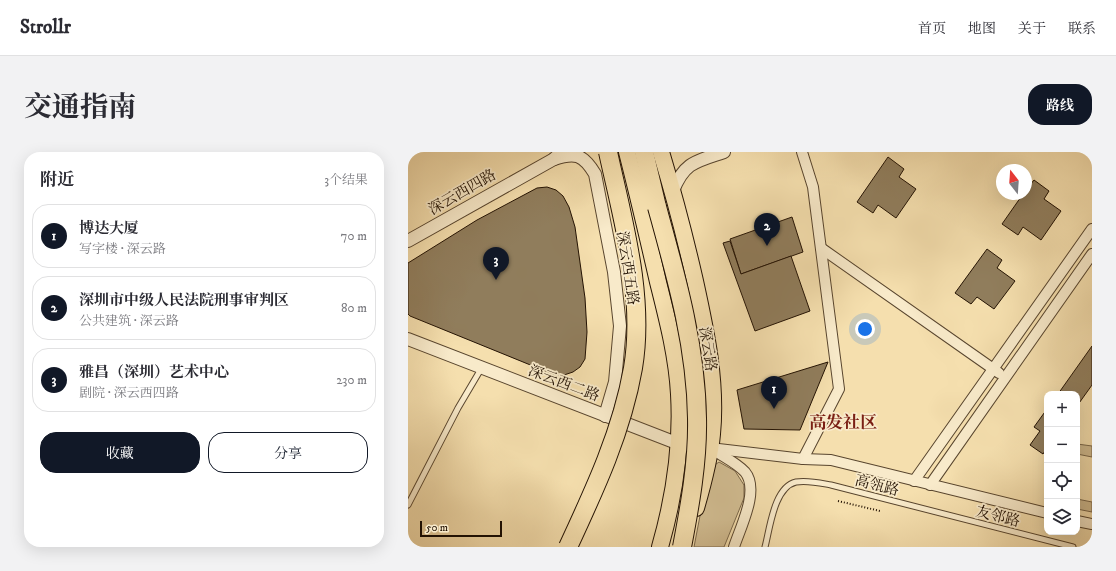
<!DOCTYPE html>
<html lang="zh">
<meta charset="utf-8">
<style>
:root{--surface:#fff;--page:#f2f2f3;--text:#2b2b33;--muted:#7c7c81;--line:#e1e1e2;--accent:#111827}
body{margin:0;font-family:"IM FELL DW Pica","Noto Serif SC",serif;background:var(--page);color:var(--text)}
.controls{position:absolute;right:12px;bottom:12px;display:grid;overflow:hidden;border-radius:8px;box-shadow:0 4px 16px #0002}
.controls button{width:36px;height:36px;display:grid;place-items:center;padding:0;border:0;border-bottom:1px solid var(--line);background:var(--surface);color:var(--text);font:20px sans-serif}
.compass{position:absolute;left:588px;top:12px;width:36px;height:36px;border-radius:50%;background:var(--surface);box-shadow:0 4px 16px #0002;rotate:343deg}
.scale{position:absolute;left:12px;bottom:10px;width:82px;box-sizing:border-box;padding-left:4px;border:2px solid #231203;border-top:0;font-size:11px;line-height:14px;white-space:nowrap;color:#231203;-webkit-text-stroke:3px #f8eaca;paint-order:stroke}
.you{position:absolute;left:457px;top:177px;width:14px;height:14px;margin:-10px;border:3px solid #fff;border-radius:50%;background:#1a73e8;box-shadow:0 0 0 6px #1a73e833}
.badge{display:grid;place-items:center;width:26px;height:26px;border-radius:50%;background:var(--accent);color:#fff;font-size:13px;font-weight:700}
.pin{position:absolute;translate:-50% -33px;filter:drop-shadow(0 1px 2px #0008)}
.pin::after{content:'';position:absolute;top:21px;width:14px;height:12px;background:inherit;clip-path:polygon(0 0,100% 0,50% 100%)}
.list{margin:0;padding:0;list-style:none}
h2{display:flex;justify-content:space-between;align-items:center;height:52px;margin:0;padding:0 16px;font-size:17px}
h2 small{font-size:13px;font-weight:400;color:var(--muted)}
.list li{display:grid;grid-template-columns:26px 1fr auto;gap:12px;align-items:center;box-sizing:border-box;height:64px;margin:0 8px 8px;padding:0 8px;border:1px solid var(--line);border-radius:16px}
.list b{display:block;font-size:15px;white-space:nowrap}
.list p{margin:0;font-size:13px;white-space:nowrap;color:var(--muted)}
.list em{font-size:13px;font-style:normal;color:var(--muted)}
.actions{display:flex;gap:8px;padding:12px 16px}
.actions a{flex:1;padding:9px 0;border:1px solid var(--accent);border-radius:16px;text-align:center;font-size:14px;color:var(--accent)}
.actions .main{background:var(--accent);color:#fff}
.icon{flex:none;width:22px;height:22px;fill:none;stroke:currentColor;stroke-width:2;stroke-linecap:round;stroke-linejoin:round}
.map{position:relative;flex:none;width:684px;height:395px;overflow:hidden;border-radius:16px}
header{display:flex;align-items:center;gap:24px;box-sizing:border-box;height:56px;padding:0 20px;background:var(--surface);border-bottom:1px solid var(--line)}
header strong{font-size:19px}
nav{display:flex;gap:22px;margin-inline-start:auto;font-size:14px}
.intro{display:flex;align-items:center;justify-content:space-between;box-sizing:border-box;height:96px;padding:0 24px}
h1{margin:0;font-size:28px}
.button{padding:10px 18px;border-radius:16px;background:var(--accent);color:#fff;font-size:14px;font-weight:700}
main{display:flex;gap:24px;padding:0 24px}
aside{flex:1;background:var(--surface);border-radius:16px;box-shadow:0 4px 16px #0002}
.map>svg:first-child{display:block}
</style>
<header>
<strong>Strollr</strong>
<nav><a>首页</a><a>地图</a><a>关于</a><a>联系</a></nav>
</header>
<div class="intro"><h1>交通指南</h1><a class="button">路线</a></div>
<main>
<aside>
<h2>附近<small>3个结果</small></h2>
<ul class="list">
<li><span class="badge">1</span><div><b>博达大厦</b><p>写字楼 · 深云路</p></div><em>70 m</em></li>
<li><span class="badge">2</span><div><b>深圳市中级人民法院刑事审判区</b><p>公共建筑 · 深云路</p></div><em>80 m</em></li>
<li><span class="badge">3</span><div><b>雅昌（深圳）艺术中心</b><p>剧院 · 深云西四路</p></div><em>230 m</em></li>
</ul>
<div class="actions"><a class="main">收藏</a><a>分享</a></div>
</aside>
<div class="map">
<svg width="684" height="395" viewBox="0 0 684 395">
<rect width="100%" height="100%" fill="#f5dfae"/>
<filter id="stains"><feTurbulence type="fractalNoise" baseFrequency=".005" numOctaves="4"/><feColorMatrix values="0 0 0 0 .2 0 0 0 0 .09 0 0 0 0 .02 0 0 0 .5 -.17"/></filter>
<radialGradient id="worn" r=".72"><stop offset=".6" stop-color="#630" stop-opacity="0"/><stop offset="1" stop-color="#630" stop-opacity=".3"/></radialGradient>
<!-- green -->
<g fill="#d1bc91" stroke="#7a674a">
<path d="M669,292L684,294V305L669,302Z"/>
<path d="M311,310L327,319L336,333V346L316,395H286L301,317Z"/>
<path d="M669,347L684,350V360L669,357Z"/>
</g>
<!-- building -->
<g fill="#907d5c" stroke="#231203">
<path d="M480,5L496,17L491,25L508,37L488,66L470,53L465,61L449,50Z"/>
<path d="M626,28L641,39L636,47L653,59L633,88L615,75L610,83L594,72L615,42H618V38Z"/>
<path d="M139,35L148,38L155,44L161,55L167,75L177,146L179,180L177,207L172,215L165,220L156,223H147L2,164L0,162V111L69,68L129,36Z"/>
<path d="M384,65L395,100L333,122L322,87Z"/>
<path d="M322,89L333,122L383,104L402,159L347,179L315,91Z"/>
<path d="M579,97L594,108L589,116L607,129L586,157L569,145L563,152L547,141Z"/>
<path d="M684,194V233L669,254V242H650Z"/>
<path d="M420,210L392,278L336,277L329,238Z"/>
<path d="M639,257V296L635,302L622,293L632,279L626,275Z"/>
</g>
<g fill="none" stroke-linecap="round" stroke-linejoin="round">
<!-- service casing -->
<g stroke="#58452e" stroke-width="7">
<g id="service">
<path d="M0,353L50,256L73,217"/>
<path d="M357,395C362,376 366,335 388,330C400,328 412,331 423,333L665,395"/>
</g>
</g>
<!-- minor casing -->
<g stroke="#58452e" stroke-width="12">
<g id="minor">
<path d="M394,0L405,35L406,43L431,237L395,307"/>
<path d="M413,96L591,221"/>
<path d="M302,296L395,307L423,308L639,361"/>
<path d="M304,297C314,304 329,311 337,320C352,338 332,376 326,395"/>
<path d="M506,329L684,77"/>
<path d="M522,333L684,102"/>
<path d="M669,369L684,372"/>
</g>
</g>
<!-- tertiary casing -->
<g stroke="#58452e" stroke-width="14">
<g id="tertiary">
<path d="M146,7C167,0 175,2 187,22L206,120L212,174L207,230L197,264"/>
<path d="M265,39C276,10 289,9 316,0"/>
<path d="M0,89L146,7L151,2"/>
<path d="M0,187L271,292L277,293"/>
</g>
</g>
<!-- primary casing -->
<g stroke="#231203" stroke-width="18">
<g id="primary">
<path d="M219,0C230,43 240,86 250,130C259,166 269,204 271,242C274,293 266,346 252,395"/>
<path d="M253,0C266,43 277,85 287,129C298,179 309,230 304,282C302,306 295,332 288,356"/>
</g>
</g>
<!-- motorway casing -->
<g stroke="#231203" stroke-width="20">
<path id="motorway" d="M236,0L249,55"/>
</g>
<!-- path -->
<path stroke="#231203" stroke-width="2" stroke-dasharray="1 2" stroke-linecap="butt" d="M430,349L472,359"/>
<!-- service -->
<use href="#service" stroke="#f8eaca" stroke-width="5"/>
<!-- minor -->
<use href="#minor" stroke="#f8eaca" stroke-width="10"/>
<!-- tertiary -->
<use href="#tertiary" stroke="#f8eaca" stroke-width="12"/>
<!-- primary -->
<use href="#primary" stroke="#f5dfae" stroke-width="16"/>
<!-- motorway -->
<use href="#motorway" stroke="#f5dfae" stroke-width="18"/>
<!-- motorway-bridge casing -->
<g stroke="#231203" stroke-width="20" stroke-linecap="butt">
<g id="motorway-bridge">
<path d="M249,55C268,124 288,193 289,266C290,309 282,353 274,395"/>
<path d="M160,395C187,337 214,279 225,216C237,145 215,69 200,0"/>
</g>
</g>
<!-- motorway-bridge -->
<use href="#motorway-bridge" stroke="#f5dfae" stroke-width="18"/>
</g>
<g text-anchor="middle" stroke-width="3.5" stroke-linejoin="round" paint-order="stroke">
<!-- street labels -->
<g font-size="15" fill="#231203" stroke="#f8eaca">
<text transform="translate(54 40) rotate(-30)" y="5">深云西四路</text>
<text transform="translate(220 116) rotate(81)" y="5">深云西五路</text>
<text transform="translate(300 197) rotate(81)" y="5">深云路</text>
<text transform="translate(156 231) rotate(21)" y="5">深云西二路</text>
<text transform="translate(469 333) rotate(14)" y="5">高瓴路</text>
<text transform="translate(590 364) rotate(14)" y="5">友邻路</text>
</g>
<!-- quarter labels -->
<g font-size="17" font-weight="bold" fill="#7a1f14" stroke="#f8eaca">
<text x="435" y="276">高发社区</text>
</g>
</g>
<rect width="100%" height="100%" filter="url(#stains)"/>
<rect width="100%" height="100%" fill="url(#worn)"/>
</svg>
<div class="controls">
<button>+</button>
<button>−</button>
<button><svg class="icon" aria-label="locate" viewBox="0 0 24 24"><circle cx="12" cy="12" r="6"/><path d="M12 2v4M12 18v4M2 12h4M18 12h4"/></svg></button>
<button><svg class="icon" aria-label="layers" viewBox="0 0 24 24"><path d="M12 4l9 5-9 5-9-5zM3 14l9 5 9-5"/></svg></button>
</div>
<svg class="compass" viewBox="-18 -18 36 36"><path d="M0-13l5 13h-10z" fill="#e53935"/><path d="M0 13l5-13h-10z" fill="#7c7c81"/></svg>
<div class="scale">50 m</div>
<div class="you"></div>
<div class="pin badge" style="left:366px;top:257px">1</div>
<div class="pin badge" style="left:359px;top:94px">2</div>
<div class="pin badge" style="left:88px;top:128px">3</div>
</div>
</main>
